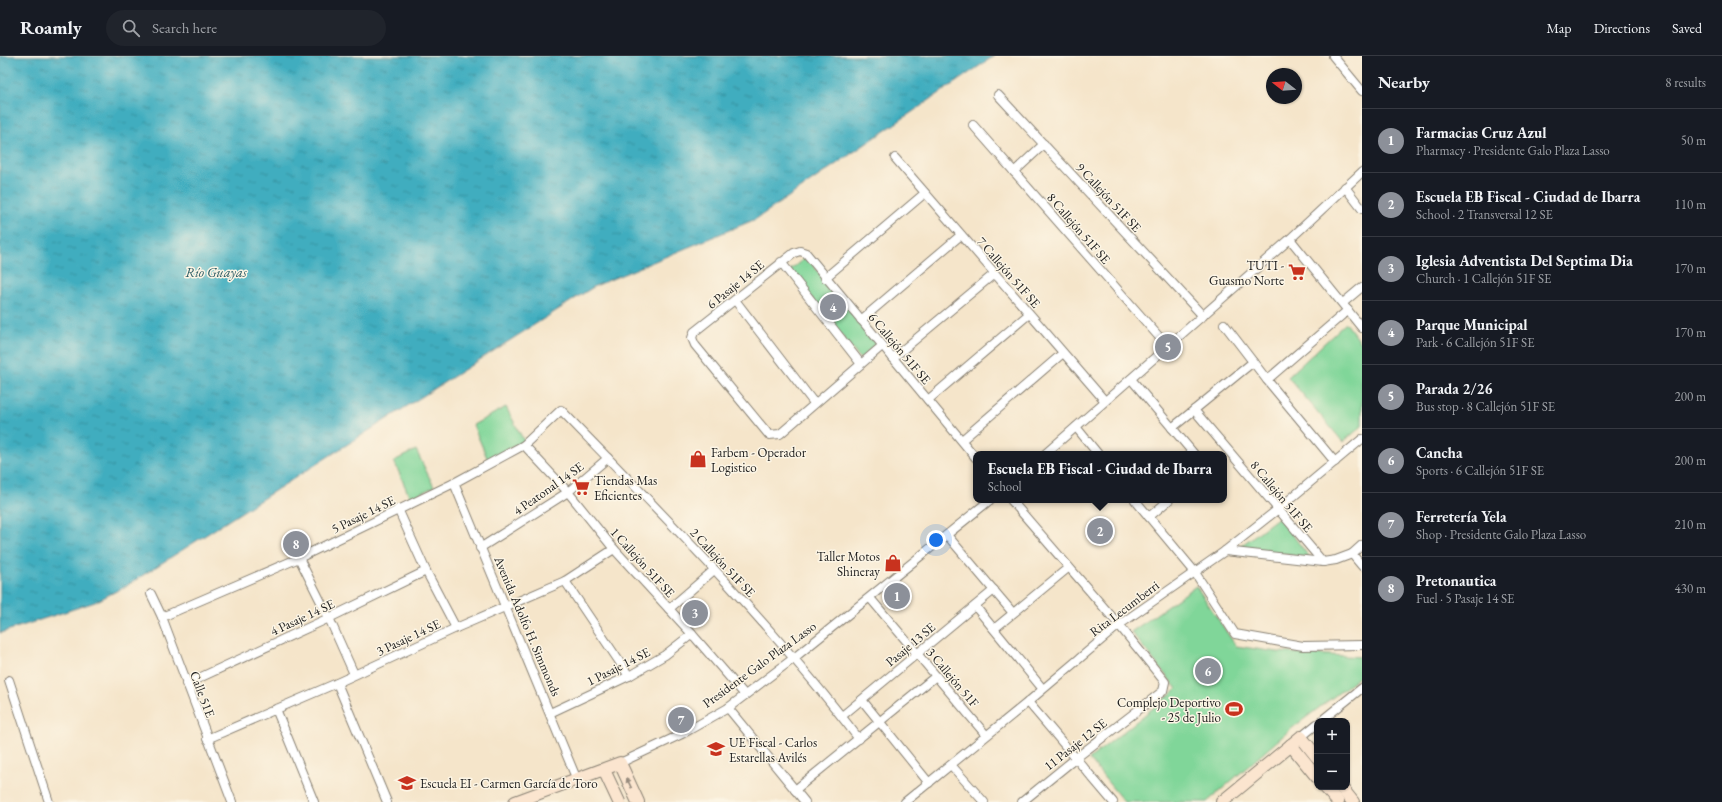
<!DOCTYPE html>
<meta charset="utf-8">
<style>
:root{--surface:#171b24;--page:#20242c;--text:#f1f3f6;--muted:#9ea1a6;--line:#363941;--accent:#8c9099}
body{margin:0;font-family:"EB Garamond",serif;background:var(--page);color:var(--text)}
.controls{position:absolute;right:12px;bottom:12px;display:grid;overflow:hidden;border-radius:8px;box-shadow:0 1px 3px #0004}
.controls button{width:36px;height:36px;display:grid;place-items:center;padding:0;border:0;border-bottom:1px solid var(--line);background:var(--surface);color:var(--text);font:20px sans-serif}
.compass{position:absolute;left:1266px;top:12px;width:36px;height:36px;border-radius:50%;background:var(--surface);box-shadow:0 1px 3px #0004;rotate:287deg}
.you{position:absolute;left:936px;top:484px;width:14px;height:14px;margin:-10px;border:3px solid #fff;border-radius:50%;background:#1a73e8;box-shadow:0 0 0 6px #1a73e833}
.badge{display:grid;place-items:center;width:26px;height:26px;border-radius:50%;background:var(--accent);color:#fff;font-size:13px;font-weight:700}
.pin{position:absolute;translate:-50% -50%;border:2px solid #fff;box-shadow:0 1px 4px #0006}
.popup{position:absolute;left:973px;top:395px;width:254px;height:52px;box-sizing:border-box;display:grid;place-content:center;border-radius:8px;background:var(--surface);filter:drop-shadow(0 1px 3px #0005);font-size:13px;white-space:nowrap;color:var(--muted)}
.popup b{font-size:15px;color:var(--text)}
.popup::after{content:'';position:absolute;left:50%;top:100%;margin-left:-8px;border:8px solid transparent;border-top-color:var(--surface)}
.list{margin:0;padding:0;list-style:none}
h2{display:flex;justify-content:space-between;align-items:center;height:52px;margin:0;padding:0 16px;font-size:17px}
h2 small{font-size:13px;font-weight:400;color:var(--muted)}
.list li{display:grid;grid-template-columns:26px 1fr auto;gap:12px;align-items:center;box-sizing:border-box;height:64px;padding:0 16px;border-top:1px solid var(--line)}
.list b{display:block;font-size:15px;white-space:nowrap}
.list p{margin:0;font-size:13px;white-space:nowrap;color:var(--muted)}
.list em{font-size:13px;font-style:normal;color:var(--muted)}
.icon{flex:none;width:22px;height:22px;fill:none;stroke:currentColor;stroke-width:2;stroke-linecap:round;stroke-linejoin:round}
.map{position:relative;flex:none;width:1362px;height:746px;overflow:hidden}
header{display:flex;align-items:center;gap:24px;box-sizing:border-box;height:56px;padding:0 20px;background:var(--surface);border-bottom:1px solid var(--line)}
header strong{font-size:19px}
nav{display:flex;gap:22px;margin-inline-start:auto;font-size:14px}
.search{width:280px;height:36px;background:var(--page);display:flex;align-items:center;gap:10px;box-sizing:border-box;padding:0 14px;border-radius:22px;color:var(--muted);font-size:15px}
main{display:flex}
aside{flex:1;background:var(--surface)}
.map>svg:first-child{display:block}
</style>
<header>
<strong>Roamly</strong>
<div class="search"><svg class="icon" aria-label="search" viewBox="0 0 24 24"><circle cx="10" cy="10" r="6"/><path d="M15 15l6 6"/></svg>Search here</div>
<nav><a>Map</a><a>Directions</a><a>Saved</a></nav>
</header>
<main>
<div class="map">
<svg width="1362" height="746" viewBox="0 0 1362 746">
<defs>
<pattern id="water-ripples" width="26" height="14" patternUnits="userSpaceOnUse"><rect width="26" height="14" fill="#41adbf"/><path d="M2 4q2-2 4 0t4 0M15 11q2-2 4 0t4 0" fill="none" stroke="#368c9a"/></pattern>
</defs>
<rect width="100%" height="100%" fill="#fcf5e5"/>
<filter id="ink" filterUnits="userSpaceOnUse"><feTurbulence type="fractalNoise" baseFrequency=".025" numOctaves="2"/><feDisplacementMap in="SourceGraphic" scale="8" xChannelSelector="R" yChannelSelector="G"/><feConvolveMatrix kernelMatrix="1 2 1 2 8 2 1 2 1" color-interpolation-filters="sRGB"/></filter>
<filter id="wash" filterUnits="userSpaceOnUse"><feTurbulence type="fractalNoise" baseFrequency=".012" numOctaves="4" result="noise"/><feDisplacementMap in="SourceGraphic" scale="16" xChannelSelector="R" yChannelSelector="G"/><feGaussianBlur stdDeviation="0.9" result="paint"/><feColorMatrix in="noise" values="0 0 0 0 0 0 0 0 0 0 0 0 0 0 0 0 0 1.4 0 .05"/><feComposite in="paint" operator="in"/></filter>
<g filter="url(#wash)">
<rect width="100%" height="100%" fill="#f5e5ca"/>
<!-- park -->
<g fill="#80d699" stroke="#4e795a">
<path d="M806,201L877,287L860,303L790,214Z"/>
<path d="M1346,267L1362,288V370L1343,386L1288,321Z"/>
<path d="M506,351L524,385L488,404L473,369Z"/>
<path d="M416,394L434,431L410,442L394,405Z"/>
<path d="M1279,461L1310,502L1238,492Z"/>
<path d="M1196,530L1236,590L1277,596L1362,601V619L1291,673L1207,746H1124L1089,703L1177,633L1131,576Z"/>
</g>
<!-- water -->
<path fill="url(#water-ripples)" stroke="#2e646e" d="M0,0H994L756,163L595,230L126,530L95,546L0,577Z"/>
</g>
<g filter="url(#ink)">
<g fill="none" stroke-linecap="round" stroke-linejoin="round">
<!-- street casing -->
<g stroke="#888073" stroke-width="10">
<g id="street">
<path d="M1333,0L1362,35"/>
<path d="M998,39L1203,260"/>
<path d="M973,69L1168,291"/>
<path d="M895,102L1105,345"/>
<path d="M1014,116L1044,88"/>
<path d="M1345,131L1362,153"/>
<path d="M1290,183L1362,272"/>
<path d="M781,206L861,308"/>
<path d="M825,222L925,137"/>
<path d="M735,244L814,347"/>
<path d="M1343,247L1362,231"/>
<path d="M861,264L961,179"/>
<path d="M1224,268L1267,324L1335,406"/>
<path d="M882,290L780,378L769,379L695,289L692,282L694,276L794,197L800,195L806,197L976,402"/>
<path d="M893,302L994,218"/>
<path d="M1131,323L1194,398"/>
<path d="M1267,324L1348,254"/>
<path d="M928,344L1029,258"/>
<path d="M1194,354L1323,506L1336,504L1352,498L1362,510"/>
<path d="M1076,371L1098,398"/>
<path d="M1172,372L1253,306"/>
<path d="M962,384L1063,297"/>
<path d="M524,389L568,436L614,493L692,578L745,639"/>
<path d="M1045,398L1290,183L1362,116"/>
<path d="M454,427L577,724"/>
<path d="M1011,444L1119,569L1165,626L1163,635L1076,702L1022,746"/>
<path d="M1135,444L1194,515L1235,578L1303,590L1362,589"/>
<path d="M398,453L426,515L456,572"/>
<path d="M1149,461L1169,444"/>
<path d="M947,479L1013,557"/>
<path d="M480,492L568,436L608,402"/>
<path d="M1225,495L1323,506"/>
<path d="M1352,498L1362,489"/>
<path d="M299,502L329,562L354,618"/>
<path d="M565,525L629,620"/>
<path d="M151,538L162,561L232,746"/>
<path d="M870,542L986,679"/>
<path d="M975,550L1042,632"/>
<path d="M669,553L714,514"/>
<path d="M162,561L299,502L454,427L524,389L561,354C664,460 769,565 859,683"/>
<path d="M994,573L1068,512"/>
<path d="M9,624L49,746"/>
<path d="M337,627L387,746"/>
<path d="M186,628L329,562L426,515"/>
<path d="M862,644L929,727"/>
<path d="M1028,646L1113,746"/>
<path d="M728,652L805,746"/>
<path d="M276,653L314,746"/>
<path d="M550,657L629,620L665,599L692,578"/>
<path d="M842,660L994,534"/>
<path d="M1321,665L1362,632"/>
<path d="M1301,681L1317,668"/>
<path d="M207,683L337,627L456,572L565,525L614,493"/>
<path d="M620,707L682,678L728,652L794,602L990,444"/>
<path d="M951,709L984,746"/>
<path d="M795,734L936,620"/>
<path d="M905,746L1028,646L1119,569L1225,495L1277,454L1362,383"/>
</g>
</g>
<!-- secondary casing -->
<g stroke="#888073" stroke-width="14">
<g id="secondary">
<path d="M1291,689L1317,721"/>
<path d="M604,714L619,746"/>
<path d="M1325,731L1338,746"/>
<path d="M1341,731L1353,746"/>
<path d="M515,746L620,707L638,746"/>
<path d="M1222,746L1301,681L1317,701"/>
</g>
</g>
<!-- street -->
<use href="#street" stroke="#fff" stroke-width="8"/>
<!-- secondary -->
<use href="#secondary" stroke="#fbe5cf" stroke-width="12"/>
</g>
<!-- one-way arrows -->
<defs><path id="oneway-solid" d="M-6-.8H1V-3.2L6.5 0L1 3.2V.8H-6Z"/></defs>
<use fill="#978b7e" href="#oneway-solid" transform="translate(629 727) rotate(-115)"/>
</g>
<!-- icons -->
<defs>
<g id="supermarket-bare" transform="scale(1.38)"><path d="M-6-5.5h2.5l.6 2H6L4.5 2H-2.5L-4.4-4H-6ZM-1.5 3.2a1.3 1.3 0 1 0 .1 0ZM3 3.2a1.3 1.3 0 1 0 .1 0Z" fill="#c8321e" stroke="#fcf5e5" stroke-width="2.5" paint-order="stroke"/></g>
<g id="shop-bare" transform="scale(1.38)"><path d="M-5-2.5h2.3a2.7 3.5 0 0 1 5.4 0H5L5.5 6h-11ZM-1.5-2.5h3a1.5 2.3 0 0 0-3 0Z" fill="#c8321e" stroke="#fcf5e5" stroke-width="2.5" paint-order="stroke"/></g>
<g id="stadium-bare" transform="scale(1.38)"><path d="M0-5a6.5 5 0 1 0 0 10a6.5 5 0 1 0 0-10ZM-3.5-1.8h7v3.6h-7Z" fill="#c8321e" stroke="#fcf5e5" stroke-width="2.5" paint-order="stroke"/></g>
<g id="school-bare" transform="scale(1.38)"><path d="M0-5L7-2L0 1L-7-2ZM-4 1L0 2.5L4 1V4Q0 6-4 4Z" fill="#c8321e" stroke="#fcf5e5" stroke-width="2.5" paint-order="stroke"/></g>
</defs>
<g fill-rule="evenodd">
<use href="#supermarket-bare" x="1297" y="216"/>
<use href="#shop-bare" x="698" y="403"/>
<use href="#supermarket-bare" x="581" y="431"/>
<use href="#shop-bare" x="893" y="507"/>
<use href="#stadium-bare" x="1234" y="653"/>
<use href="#school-bare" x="716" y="693"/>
<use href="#school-bare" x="407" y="727"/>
</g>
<g text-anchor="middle" stroke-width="3" stroke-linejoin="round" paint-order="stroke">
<!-- street labels -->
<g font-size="13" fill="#1c1c1c" stroke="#fcf5e5">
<text transform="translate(1109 141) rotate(47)" y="5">9 Callejón 51F SE</text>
<text transform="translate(1079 172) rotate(49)" y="5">8 Callejón 51F SE</text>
<text transform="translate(1009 216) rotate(49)" y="5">7 Callejón 51F SE</text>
<text transform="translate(735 228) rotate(-39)" y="5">6 Pasaje 14 SE</text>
<text transform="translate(900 292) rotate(50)" y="5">6 Callejón 51F SE</text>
<text transform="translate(548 432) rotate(-35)" y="5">4 Peatonal 14 SE</text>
<text transform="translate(1282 440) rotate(50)" y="5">8 Callejón 51F SE</text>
<text transform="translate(363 458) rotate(-26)" y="5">5 Pasaje 14 SE</text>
<text transform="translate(643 506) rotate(48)" y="5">1 Callejón 51F SE</text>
<text transform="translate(723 506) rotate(47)" y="5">2 Callejón 51F SE</text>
<text transform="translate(1124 552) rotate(-37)" y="5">Rita Lecumberri</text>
<text transform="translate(302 561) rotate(-25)" y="5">4 Pasaje 14 SE</text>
<text transform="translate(528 570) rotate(67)" y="5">Avenida Adolfo H. Simmonds</text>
<text transform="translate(408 581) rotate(-25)" y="5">3 Pasaje 14 SE</text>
<text transform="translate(910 588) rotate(-40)" y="5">Pasaje 13 SE</text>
<text transform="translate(759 608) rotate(-36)" y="5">Presidente Galo Plaza Lasso</text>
<text transform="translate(618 610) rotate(-27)" y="5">1 Pasaje 14 SE</text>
<text transform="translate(953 621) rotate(50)" y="5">3 Callejón 51F</text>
<text transform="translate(203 638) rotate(69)" y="5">Calle 51E</text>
<text transform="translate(1075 688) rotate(-38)" y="5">11 Pasaje 12 SE</text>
</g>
<!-- poi labels -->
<g font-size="13" fill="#1c1c1c" stroke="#fcf5e5" text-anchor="start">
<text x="1284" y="214" text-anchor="end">TUTI -<tspan x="1284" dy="15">Guasmo Norte</tspan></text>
<text x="711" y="401">Farbem - Operador<tspan x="711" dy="15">Logistico</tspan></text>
<text x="594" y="429">Tiendas Mas<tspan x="594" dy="15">Eficientes</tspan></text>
<text x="880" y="505" text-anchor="end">Taller Motos<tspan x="880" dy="15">Shineray</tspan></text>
<text x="1221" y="651" text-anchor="end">Complejo Deportivo<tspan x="1221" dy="15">- 25 de Julio</tspan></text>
<text x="729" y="691">UE Fiscal - Carlos<tspan x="729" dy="15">Estarellas Avilés</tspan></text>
<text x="420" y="732">Escuela EI - Carmen García de Toro</text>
</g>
<!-- water labels -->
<g font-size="14" font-style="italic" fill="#2d5d65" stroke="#fcf5e5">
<text x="216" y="221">Río Guayas</text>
</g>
</g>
</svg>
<div class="controls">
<button>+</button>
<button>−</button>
</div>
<svg class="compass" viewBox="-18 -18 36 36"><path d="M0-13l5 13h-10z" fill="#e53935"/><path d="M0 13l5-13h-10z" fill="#9ea1a6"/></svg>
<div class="you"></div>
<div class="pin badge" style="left:897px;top:540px">1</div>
<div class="pin badge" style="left:1100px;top:475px">2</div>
<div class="popup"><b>Escuela EB Fiscal - Ciudad de Ibarra</b>School</div>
<div class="pin badge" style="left:695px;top:557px">3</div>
<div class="pin badge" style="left:833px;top:251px">4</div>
<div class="pin badge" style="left:1168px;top:291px">5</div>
<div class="pin badge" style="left:1208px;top:615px">6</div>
<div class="pin badge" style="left:681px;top:664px">7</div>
<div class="pin badge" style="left:296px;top:488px">8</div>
</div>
<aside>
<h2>Nearby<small>8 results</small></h2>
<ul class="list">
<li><span class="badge">1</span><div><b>Farmacias Cruz Azul</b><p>Pharmacy · Presidente Galo Plaza Lasso</p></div><em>50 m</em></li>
<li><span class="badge">2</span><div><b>Escuela EB Fiscal - Ciudad de Ibarra</b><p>School · 2 Transversal 12 SE</p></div><em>110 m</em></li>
<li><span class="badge">3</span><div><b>Iglesia Adventista Del Septima Dia</b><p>Church · 1 Callejón 51F SE</p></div><em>170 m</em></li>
<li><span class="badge">4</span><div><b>Parque Municipal</b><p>Park · 6 Callejón 51F SE</p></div><em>170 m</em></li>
<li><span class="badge">5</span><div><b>Parada 2/26</b><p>Bus stop · 8 Callejón 51F SE</p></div><em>200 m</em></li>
<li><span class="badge">6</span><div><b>Cancha</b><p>Sports · 6 Callejón 51F SE</p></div><em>200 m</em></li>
<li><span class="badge">7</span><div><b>Ferretería Yela</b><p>Shop · Presidente Galo Plaza Lasso</p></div><em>210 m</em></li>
<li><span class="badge">8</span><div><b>Pretonautica</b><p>Fuel · 5 Pasaje 14 SE</p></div><em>430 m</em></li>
</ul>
</aside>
</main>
